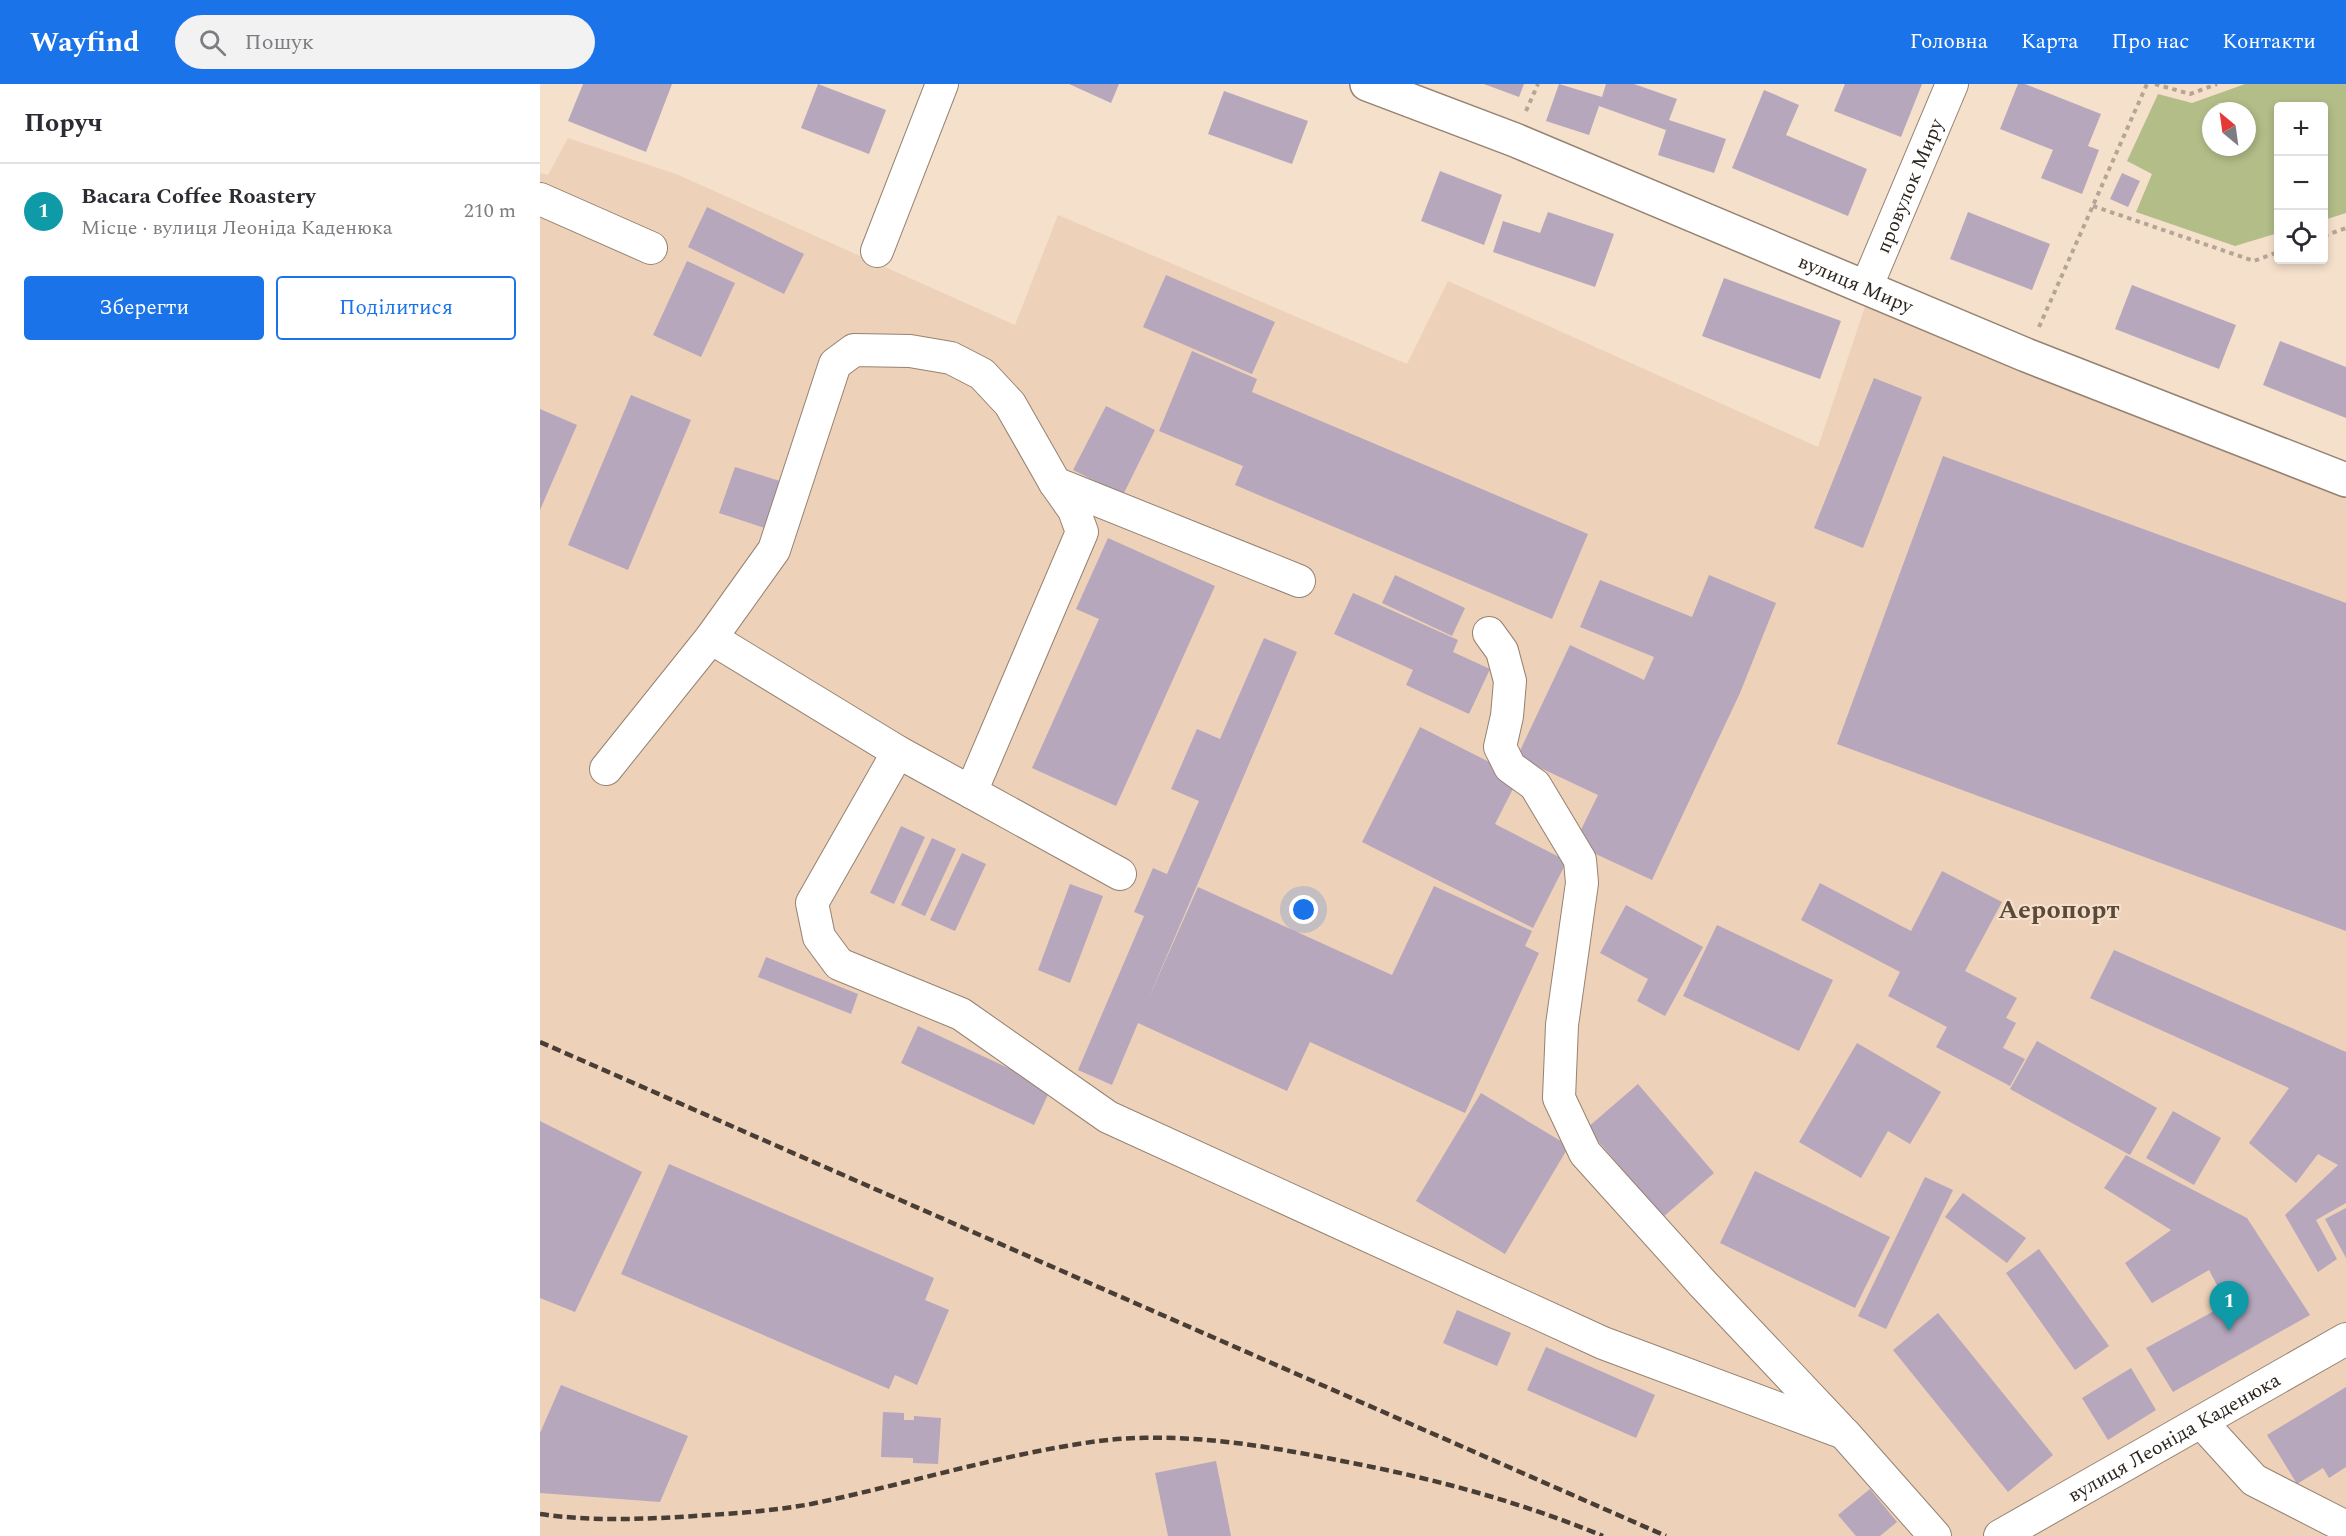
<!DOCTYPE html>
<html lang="uk">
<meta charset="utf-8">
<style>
:root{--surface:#fff;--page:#f2f2f3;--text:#2b2b33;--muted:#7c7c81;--line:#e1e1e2;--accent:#1a73e8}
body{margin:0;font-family:Spectral,serif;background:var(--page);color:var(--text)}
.controls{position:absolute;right:18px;top:18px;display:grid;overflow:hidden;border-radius:6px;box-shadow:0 3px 9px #0003}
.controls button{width:54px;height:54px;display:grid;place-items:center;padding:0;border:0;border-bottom:2px solid var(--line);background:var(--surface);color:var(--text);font:30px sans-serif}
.compass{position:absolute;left:1662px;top:18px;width:54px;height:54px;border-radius:50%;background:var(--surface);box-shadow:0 3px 9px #0003;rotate:331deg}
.you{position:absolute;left:764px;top:826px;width:21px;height:21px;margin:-15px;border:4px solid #fff;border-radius:50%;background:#1a73e8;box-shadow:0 0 0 9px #1a73e833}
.badge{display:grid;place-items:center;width:39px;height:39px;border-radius:50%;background:var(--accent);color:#fff;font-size:20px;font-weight:700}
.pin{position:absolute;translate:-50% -50px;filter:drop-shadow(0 2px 3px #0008)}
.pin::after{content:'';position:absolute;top:32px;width:21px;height:18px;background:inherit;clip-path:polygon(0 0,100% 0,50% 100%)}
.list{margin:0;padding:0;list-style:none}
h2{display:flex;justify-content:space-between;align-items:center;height:78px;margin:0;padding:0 24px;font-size:26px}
h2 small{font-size:20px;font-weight:400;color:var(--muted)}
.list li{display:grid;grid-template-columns:39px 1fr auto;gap:18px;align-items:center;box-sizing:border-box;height:96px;padding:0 24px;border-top:2px solid var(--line)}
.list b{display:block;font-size:22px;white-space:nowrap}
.list p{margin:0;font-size:20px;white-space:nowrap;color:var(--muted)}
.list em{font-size:20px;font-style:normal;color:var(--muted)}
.actions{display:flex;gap:12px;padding:18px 24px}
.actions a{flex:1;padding:14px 0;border:2px solid var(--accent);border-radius:6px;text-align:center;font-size:21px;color:var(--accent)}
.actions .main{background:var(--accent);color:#fff}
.icon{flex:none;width:33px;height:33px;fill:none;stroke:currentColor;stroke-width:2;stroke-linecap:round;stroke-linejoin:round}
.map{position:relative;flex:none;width:1806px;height:1452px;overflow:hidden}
header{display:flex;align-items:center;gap:36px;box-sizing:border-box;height:84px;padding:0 30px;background:var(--accent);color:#fff}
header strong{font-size:28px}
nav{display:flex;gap:33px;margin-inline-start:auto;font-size:21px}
.search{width:420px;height:54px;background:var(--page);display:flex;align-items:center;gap:15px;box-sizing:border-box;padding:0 21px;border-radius:33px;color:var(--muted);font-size:22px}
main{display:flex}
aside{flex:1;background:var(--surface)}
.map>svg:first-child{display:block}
</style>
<header>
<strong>Wayfind</strong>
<div class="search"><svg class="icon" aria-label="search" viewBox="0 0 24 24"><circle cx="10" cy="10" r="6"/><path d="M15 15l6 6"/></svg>Пошук</div>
<nav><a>Головна</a><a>Карта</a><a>Про нас</a><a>Контакти</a></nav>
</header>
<main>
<aside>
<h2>Поруч<small></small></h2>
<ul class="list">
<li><span class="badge" style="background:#0f9aa8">1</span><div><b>Bacara Coffee Roastery</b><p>Місце · вулиця Леоніда Каденюка</p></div><em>210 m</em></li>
</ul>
<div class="actions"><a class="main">Зберегти</a><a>Поділитися</a></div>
</aside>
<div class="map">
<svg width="1806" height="1452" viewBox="0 0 1806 1452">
<rect width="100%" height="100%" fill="#f5e0cc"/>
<!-- built -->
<path fill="#edd1b9" d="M28,54L136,90L475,241L518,131L867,280L908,197L1278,363L1332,202L1806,388V1452H0V89L8,91Z"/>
<!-- green -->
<path fill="#b2bd88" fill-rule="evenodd" d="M1705,0H1806V129L1784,136V22H1738V149L1695,162L1596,128L1612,90L1587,77L1618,10L1652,19ZM1671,27H1707V63H1671Z"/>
<!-- building -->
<g fill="#b6a7bd">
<path d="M43,0H132L106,68L28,37Z"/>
<path d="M278,0L346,26L329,70L261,44Z"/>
<path d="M529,0H579L571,19Z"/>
<path d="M944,0H984L979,13Z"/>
<path d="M1019,0L1062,13L1066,0H1094L1137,15L1129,36L1186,55L1174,89L1118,71L1126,46L1059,22L1049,51L1006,37Z"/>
<path d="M1305,0H1382L1361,53L1294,27Z"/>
<path d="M1478,0H1485L1561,30L1548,62L1559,66L1542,110L1501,94L1513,66L1460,45Z"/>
<path d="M1224,6L1259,21L1246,51L1327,85L1308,132L1192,84Z"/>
<path d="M684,7L768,37L752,80L668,50Z"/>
<path d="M900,87L962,111L944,161L881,137Z"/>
<path d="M1582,89L1600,97L1588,123L1570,115Z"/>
<path d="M167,123L264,170L244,210L148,163Z"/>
<path d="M1008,128L1074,150L1055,203L953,168L963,137L1000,149Z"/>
<path d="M1428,128L1510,160L1492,206L1410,175Z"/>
<path d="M147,177L195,199L161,273L113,251Z"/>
<path d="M626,191L735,238L712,290L603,243Z"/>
<path d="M1184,194L1301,237L1280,295L1162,252Z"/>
<path d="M1592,201L1696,241L1679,285L1575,245Z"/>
<path d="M1740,257L1806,283V334L1723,301Z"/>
<path d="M652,267L717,295L712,308L1048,450L1012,535L695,401L703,382L619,347Z"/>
<path d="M1334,294L1382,313L1323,464L1274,444Z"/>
<path d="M91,311L151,336L88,486L28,461Z"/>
<path d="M566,322L615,346L583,411L533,386Z"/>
<path d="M0,325L37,341L0,426Z"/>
<path d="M1403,372L1806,519V847L1297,660Z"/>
<path d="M195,383L240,397L225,444L179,429Z"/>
<path d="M568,454L675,502L576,722L492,684L559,535L536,525Z"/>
<path d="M855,491L925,524L912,552L842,519Z"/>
<path d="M1169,491L1236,519L1200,609L1112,796L1034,760L1058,711L977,673L1030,561L1104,596L1114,573L1040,543L1060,496L1152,533Z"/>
<path d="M813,509L918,556L913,568L950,585L929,630L866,601L873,586L794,550Z"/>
<path d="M724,554L757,568L607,918L658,803L852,891L894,802L992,847L985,862L999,869L925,1029L770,958L747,1007L598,939L572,1001L538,986L604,832L594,828L613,784L627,790L659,717L631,705L657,645L680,655Z"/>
<path d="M880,643L979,693L955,740L1027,777L993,844L822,758Z"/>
<path d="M361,742L385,753L354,820L330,809Z"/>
<path d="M392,754L416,765L385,832L361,821Z"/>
<path d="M422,769L446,780L415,847L390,836Z"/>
<path d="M1402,787L1462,818L1425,887L1477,914L1466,934L1476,939L1463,964L1485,975L1470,1002L1396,963L1407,943L1348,912L1360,888L1261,836L1280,799L1371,847Z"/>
<path d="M530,800L563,812L530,899L498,886Z"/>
<path d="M1086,821L1163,863L1125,932L1097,917L1108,895L1060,869Z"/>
<path d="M1177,841L1293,896L1259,967L1143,912Z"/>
<path d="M1574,866L1806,968V1119L1776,1136L1797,1175L1778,1188L1745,1131L1798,1081L1778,1070L1756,1099L1709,1059L1749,1004L1550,914Z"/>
<path d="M226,873L318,910L311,930L218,893Z"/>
<path d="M378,942L511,1004L494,1041L361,979Z"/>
<path d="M1497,957L1617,1024L1590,1071L1470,1005Z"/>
<path d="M1317,959L1401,1008L1370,1060L1348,1047L1321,1094L1259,1058Z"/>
<path d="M1098,1000L1174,1089L1123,1133L1047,1044Z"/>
<path d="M941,1009L1029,1062L965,1170L876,1117Z"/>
<path d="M1633,1027L1681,1054L1654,1101L1606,1074Z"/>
<path d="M0,1037L102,1088L35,1228L0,1214Z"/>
<path d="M1586,1071L1707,1134L1770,1231L1633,1308L1606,1264L1687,1220L1669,1186L1612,1219L1585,1179L1631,1146L1564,1104Z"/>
<path d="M129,1080L394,1194L385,1216L409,1226L377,1301L355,1291L349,1305L81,1190Z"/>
<path d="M1215,1087L1350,1153L1315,1224L1180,1159Z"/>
<path d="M1385,1093L1413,1106L1346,1245L1318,1232Z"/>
<path d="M1423,1109L1486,1154L1467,1179L1405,1133Z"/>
<path d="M1806,1124V1174L1785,1135Z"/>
<path d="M1499,1165L1569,1262L1535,1286L1466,1189Z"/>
<path d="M917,1226L971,1249L957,1282L903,1259Z"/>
<path d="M1398,1229L1513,1371L1468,1408L1353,1266Z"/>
<path d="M1006,1263L1115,1311L1096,1354L987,1306Z"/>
<path d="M1591,1284L1616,1326L1568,1356L1542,1314Z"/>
<path d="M21,1301L148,1352L120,1418L0,1409V1349Z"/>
<path d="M1806,1303V1383L1789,1394L1783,1384L1757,1400L1727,1351Z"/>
<path d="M343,1328L364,1329V1336H374V1332L401,1334L398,1380L373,1379V1374L341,1373Z"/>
<path d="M676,1377L691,1452H628L615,1389Z"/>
<path d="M1330,1405L1357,1438L1340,1452H1316L1298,1431Z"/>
</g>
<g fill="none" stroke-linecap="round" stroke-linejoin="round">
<!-- minor casing -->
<g stroke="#968271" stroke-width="34">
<g id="minor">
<path d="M0,115L111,164"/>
<path d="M337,167L402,0"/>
<path id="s1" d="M1326,204L1412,0"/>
<path d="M515,399L759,497"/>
<path d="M949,549L962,567L970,597L967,632L960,663L970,683L995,701L1040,776L1042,799L1022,941L1019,1014L1045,1069L1163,1200L1299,1344"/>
<path d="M171,554L358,668L272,819L279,853L299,880L421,930L568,1033L1063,1259L1304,1349L1395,1452"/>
<path d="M66,685L171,554L234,466L295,280L314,266L370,267L411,274L442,290L470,320L515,399L534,426L542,448L431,708L358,668"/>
<path d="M431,708L580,790"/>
<path d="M1662,1339L1714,1396L1806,1443"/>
<path id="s2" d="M1460,1452L1806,1255"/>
</g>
</g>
<!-- major casing -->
<g stroke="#968271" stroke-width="36">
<g id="major">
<path id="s3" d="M827,0L975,56L1486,271L1806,396"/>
</g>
</g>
<!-- path -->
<g stroke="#b6a595" stroke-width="4" stroke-dasharray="4.5 4.5" stroke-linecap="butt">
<path d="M1615,0L1650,10L1677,0"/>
<path d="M986,27L998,0"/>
<path d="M1553,122L1714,177L1738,168"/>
<path d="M1784,152L1806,144"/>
<path d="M1499,243L1607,0"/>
</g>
<!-- minor -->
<use href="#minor" stroke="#fff" stroke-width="32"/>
<!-- major -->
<use href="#major" stroke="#fff" stroke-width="33"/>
<!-- rail -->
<g stroke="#483e35" stroke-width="4.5" stroke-dasharray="9 4.5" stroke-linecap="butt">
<path d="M0,958L1126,1452"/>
<path d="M0,1430C55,1438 113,1435 169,1431C203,1429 238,1426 271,1420C368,1400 461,1370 559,1357C640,1347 722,1361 802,1377C892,1394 978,1417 1063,1452"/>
</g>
</g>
<g text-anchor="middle" stroke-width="4.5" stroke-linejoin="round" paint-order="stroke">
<!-- street labels -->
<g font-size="20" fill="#2c241d" stroke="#f5e0cc">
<text dy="7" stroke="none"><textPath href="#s1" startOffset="111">провулок Миру</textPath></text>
<text dy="7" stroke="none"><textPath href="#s3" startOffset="528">вулиця Миру</textPath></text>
<text dy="7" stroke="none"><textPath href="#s2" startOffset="200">вулиця Леоніда Каденюка</textPath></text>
</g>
<!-- district labels -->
<g font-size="26" font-weight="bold" fill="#5b4a3a" stroke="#f5e0cc">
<text x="1519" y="834">Аеропорт</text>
</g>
</g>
</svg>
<div class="controls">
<button>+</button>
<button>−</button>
<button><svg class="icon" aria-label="locate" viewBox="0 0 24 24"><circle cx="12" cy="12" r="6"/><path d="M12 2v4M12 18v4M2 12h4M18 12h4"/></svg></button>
</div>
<svg class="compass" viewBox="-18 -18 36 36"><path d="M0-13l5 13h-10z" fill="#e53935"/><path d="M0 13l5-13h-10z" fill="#7c7c81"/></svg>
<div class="you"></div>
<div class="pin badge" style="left:1689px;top:1247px;background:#0f9aa8">1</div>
</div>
</main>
